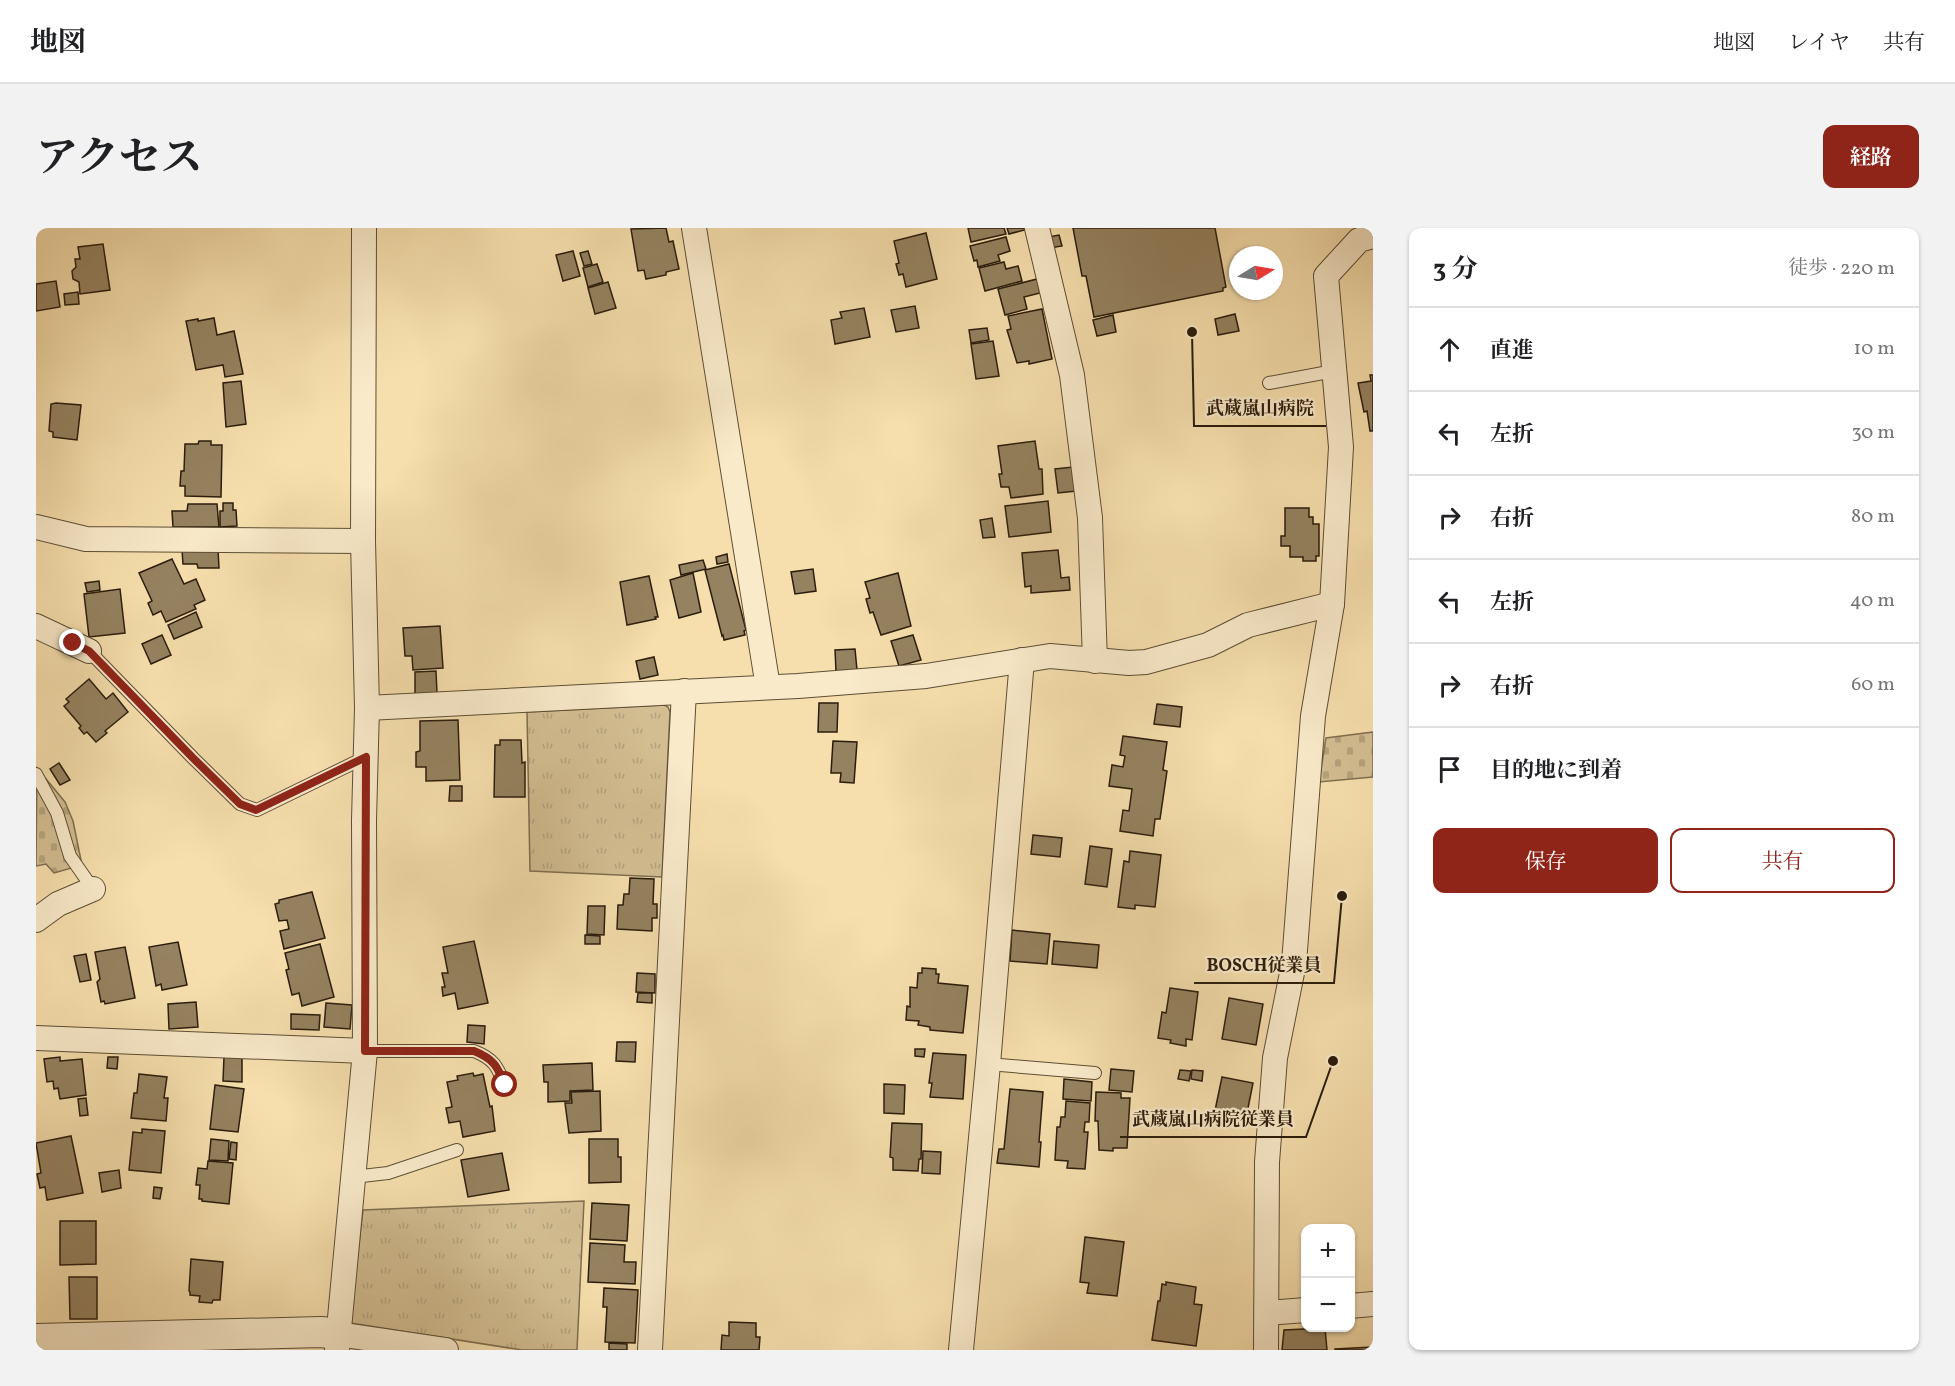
<!DOCTYPE html>
<html lang="ja">
<meta charset="utf-8">
<style>
:root{--surface:#fff;--page:#f2f2f2;--text:#202124;--muted:#757577;--line:#e0e0e0;--accent:#8f2418}
body{margin:0;font-family:Vollkorn,"Noto Serif JP",serif;background:var(--page);color:var(--text)}
.controls{position:absolute;right:18px;bottom:18px;display:grid;overflow:hidden;border-radius:12px;box-shadow:0 2px 4px #0004}
.controls button{width:54px;height:54px;display:grid;place-items:center;padding:0;border:0;border-bottom:2px solid var(--line);background:var(--surface);color:var(--text);font:30px sans-serif}
.compass{position:absolute;left:1193px;top:18px;width:54px;height:54px;border-radius:50%;background:var(--surface);box-shadow:0 2px 4px #0004;rotate:79deg}
.stop{position:absolute;width:18px;height:18px;margin:-14px;border:4px solid #8f2418;border-radius:50%;background:#fff}
.stop.end{background:#8f2418;border-color:#fff;box-shadow:0 2px 6px #0008}
.list{margin:0;padding:0;list-style:none}
h2{display:flex;justify-content:space-between;align-items:center;height:78px;margin:0;padding:0 24px;font-size:26px}
h2 small{font-size:20px;font-weight:400;color:var(--muted)}
.list li{display:grid;grid-template-columns:39px 1fr auto;gap:18px;align-items:center;box-sizing:border-box;height:84px;padding:0 24px;border-top:2px solid var(--line)}
.list b{display:block;font-size:22px;white-space:nowrap}
.list em{font-size:20px;font-style:normal;color:var(--muted)}
.actions{display:flex;gap:12px;padding:18px 24px}
.actions a{flex:1;padding:14px 0;border:2px solid var(--accent);border-radius:12px;text-align:center;font-size:21px;color:var(--accent)}
.actions .main{background:var(--accent);color:#fff}
.icon{flex:none;width:33px;height:33px;fill:none;stroke:currentColor;stroke-width:2;stroke-linecap:round;stroke-linejoin:round}
.map{position:relative;flex:none;width:1337px;height:1122px;overflow:hidden;border-radius:12px}
header{display:flex;align-items:center;gap:36px;box-sizing:border-box;height:84px;padding:0 30px;background:var(--surface);border-bottom:2px solid var(--line)}
header strong{font-size:28px}
nav{display:flex;gap:33px;margin-inline-start:auto;font-size:21px}
.intro{display:flex;align-items:center;justify-content:space-between;box-sizing:border-box;height:144px;padding:0 36px}
h1{margin:0;font-size:42px}
.button{padding:15px 27px;border-radius:12px;background:var(--accent);color:#fff;font-size:21px;font-weight:700}
main{display:flex;gap:36px;padding:0 36px}
aside{flex:1;background:var(--surface);border-radius:12px;box-shadow:0 2px 4px #0004}
.map>svg:first-child{display:block}
</style>
<header>
<strong>地図</strong>
<nav><a>地図</a><a>レイヤ</a><a>共有</a></nav>
</header>
<div class="intro"><h1>アクセス</h1><a class="button">経路</a></div>
<main>
<div class="map">
<svg width="1337" height="1122" viewBox="0 0 1337 1122">
<defs>
<pattern id="grass-tufts" width="24" height="20" patternUnits="userSpaceOnUse" patternTransform="scale(1.5)"><rect width="24" height="20" fill="#d3be92"/><path d="M3 7l-1-3M5 7V3M7 7l1-3M15 17l-1-3M17 17v-4M19 17l1-3" fill="none" stroke="#b5a37d"/></pattern>
<pattern id="cemetery-stones" width="16" height="16" patternUnits="userSpaceOnUse" patternTransform="scale(1.5)"><rect width="16" height="16" fill="#d3be92"/><path d="M2 7V4a2 2 0 0 1 4 0v3zM10 15v-3a2 2 0 0 1 4 0v3z" fill="#b5a37d"/></pattern>
</defs>
<rect width="100%" height="100%" fill="#f6dfad"/>
<filter id="stains"><feTurbulence type="fractalNoise" baseFrequency=".00333" numOctaves="4"/><feColorMatrix values="0 0 0 0 .2 0 0 0 0 .09 0 0 0 0 .02 0 0 0 .5 -.17"/></filter>
<radialGradient id="worn" r=".72"><stop offset=".6" stop-color="#630" stop-opacity="0"/><stop offset="1" stop-color="#630" stop-opacity=".3"/></radialGradient>
<!-- grass -->
<g fill="url(#grass-tufts)" stroke="#7f6e50" stroke-width="1.5">
<path d="M628,477L632,479L634,484L626,649L494,643L491,484Z"/>
<path d="M548,973L541,1122H486L314,1095L327,982Z"/>
</g>
<!-- cemetery -->
<g fill="url(#cemetery-stones)" stroke="#7f6e50" stroke-width="1.5">
<path d="M1337,504V549L1283,554L1290,510Z"/>
<path d="M1,540L29,574L37,593L46,637L18,645L10,636L0,638Z"/>
</g>
<!-- building -->
<g fill="#958260" stroke="#2b1d0d" stroke-width="1.5">
<path d="M630,0L633,14L637,13L643,41L630,44V47L610,51L608,42L602,43L595,1Z"/>
<path d="M932,0H968L970,6L935,14Z"/>
<path d="M971,0H992V1L973,6Z"/>
<path d="M1037,0H1179L1190,59L1187,60V63L1058,89L1050,48H1046Z"/>
<path d="M890,5L901,51L870,59L867,46L863,47L860,36L863,35L858,13Z"/>
<path d="M1023,7L1026,18L1014,20L1012,9Z"/>
<path d="M970,9L974,23L962,27L964,33L942,39L941,32L938,33L934,18Z"/>
<path d="M67,16L74,62L44,66L43,54L37,51L36,43L40,39L39,31H44L42,19Z"/>
<path d="M537,23L544,48L527,53L520,27Z"/>
<path d="M552,23L556,36L548,38L544,25Z"/>
<path d="M968,34L970,41L982,38L986,53L949,63L943,40Z"/>
<path d="M561,36L567,54L552,59L547,40Z"/>
<path d="M1001,51L1004,65L988,69L991,81L969,87L962,61Z"/>
<path d="M20,53L24,79L0,83V56Z"/>
<path d="M572,54L580,80L559,86L552,60Z"/>
<path d="M42,64L43,76L29,77L28,66Z"/>
<path d="M879,78L883,100L860,104L855,82Z"/>
<path d="M828,80L834,109L799,116L795,92L806,90L804,84Z"/>
<path d="M1006,81L1016,131L993,136V133L981,135L971,102L975,101L972,88Z"/>
<path d="M1199,86L1203,103L1182,107L1179,91Z"/>
<path d="M1077,87L1080,104L1061,108L1057,92Z"/>
<path d="M178,90L181,107L198,103L207,146L189,149L187,137L160,142L150,93L162,91V93Z"/>
<path d="M951,100L953,112L935,115L933,102Z"/>
<path d="M957,113L963,148L940,151L935,116Z"/>
<path d="M1334,147H1337V203H1334L1331,183L1328,184L1322,155L1335,153Z"/>
<path d="M205,153L210,196L190,199L187,155Z"/>
<path d="M20,175L45,177L41,212L17,209V204L13,203L15,176Z"/>
<path d="M163,213H175V217H186L185,269L149,268V258H144L145,243H148L149,216H162Z"/>
<path d="M999,213L1003,241H1006L1007,266L975,270L973,259H965L963,246H966L962,218Z"/>
<path d="M1037,239L1040,263L1022,265L1019,241Z"/>
<path d="M1012,273L1015,304L973,309L969,278Z"/>
<path d="M187,275H197V282H200L201,298L184,299V283H187Z"/>
<path d="M152,276H181L183,299H137L136,283H151Z"/>
<path d="M1249,280H1273V289H1277V296H1283V328H1280V333H1267V329H1254V318H1245V308H1249Z"/>
<path d="M956,290L959,309L947,310L944,292Z"/>
<path d="M182,321L183,340H162L161,336H147L146,322Z"/>
<path d="M1022,322L1025,350L1033,349L1034,362L995,365V358L989,359L986,325Z"/>
<path d="M691,326L692,334L681,336L680,329Z"/>
<path d="M136,331L148,356L160,351L169,372L158,377L160,381L130,394L125,383L117,387L112,375L116,373L103,345Z"/>
<path d="M667,332L670,341L645,347L643,337Z"/>
<path d="M693,336L710,402L708,403L709,407L688,412L687,407L686,408L669,342Z"/>
<path d="M777,341L780,363L759,366L755,344Z"/>
<path d="M657,345L665,384L643,390L634,352Z"/>
<path d="M862,345L875,398L845,407L837,384L834,385L830,371L834,370L829,354Z"/>
<path d="M613,348L622,389H619L620,391L591,397L584,354Z"/>
<path d="M63,353L64,362L51,364L49,355Z"/>
<path d="M84,361L89,405L53,409L48,366Z"/>
<path d="M160,384L166,399L138,411L132,397Z"/>
<path d="M404,398L407,440L377,442L376,428H369L367,400Z"/>
<path d="M126,407L135,427L115,436L106,416Z"/>
<path d="M877,407L885,432L863,438L855,413Z"/>
<path d="M819,421L821,442L800,443L799,422Z"/>
<path d="M618,429L622,447L604,451L600,433Z"/>
<path d="M400,443L401,465L379,466V444Z"/>
<path d="M53,451L70,471L77,465L92,484L69,503L71,505L60,514L51,504L48,506L43,500L45,498L28,478L33,474L30,471Z"/>
<path d="M783,475H802L801,504H782Z"/>
<path d="M1121,476L1146,479L1144,499L1118,496Z"/>
<path d="M422,492L424,552L390,553V539H380V524L384,523V493Z"/>
<path d="M1087,508L1131,514L1127,542L1131,543L1124,591H1119L1117,608L1084,603L1087,582L1093,583L1096,561L1073,558L1076,537L1087,539L1089,528L1084,527Z"/>
<path d="M464,512H485L486,535L489,534V569H458L459,517H464Z"/>
<path d="M797,513L821,514L818,555L804,554L805,545H795Z"/>
<path d="M23,535L34,552L24,557L14,541Z"/>
<path d="M414,558H426V573H413Z"/>
<path d="M997,607L1026,610L1024,629L995,626Z"/>
<path d="M1054,618L1076,621L1071,659L1049,656Z"/>
<path d="M1094,623L1125,627L1119,679L1099,677V681L1082,679L1088,633L1093,634Z"/>
<path d="M594,650L618,651L617,676H621V690H616V703L581,701L582,677H587L588,666H593Z"/>
<path d="M276,664L289,710L248,721L244,703L253,701L251,692L243,693L239,676L243,675V672Z"/>
<path d="M552,678H569L568,707L551,706Z"/>
<path d="M976,702L1014,706L1011,736L974,733Z"/>
<path d="M549,707L564,708V716H549Z"/>
<path d="M438,713L452,775L422,781L419,765L407,768L406,759H409L406,745H412L407,719Z"/>
<path d="M1018,713L1063,717L1061,740L1016,736Z"/>
<path d="M142,714L151,757L126,762L125,756L120,758L113,719Z"/>
<path d="M284,716L298,769L266,778L263,765L256,767L250,742L253,741L249,725Z"/>
<path d="M89,719L99,770L69,776L68,773L65,774L61,754L64,751L59,724Z"/>
<path d="M50,726L55,752L44,754L38,728Z"/>
<path d="M886,740L900,741V746H903L902,755L932,758L927,805L894,802V799L882,797L883,793L870,792L871,778L874,779V759L881,760L882,745H886Z"/>
<path d="M601,745L619,746V765L600,764Z"/>
<path d="M1134,760L1162,764L1156,812L1150,811V818L1134,815L1135,812L1122,810L1126,784L1130,785Z"/>
<path d="M602,765H616V775L601,774Z"/>
<path d="M1193,770L1227,776L1220,817L1186,811Z"/>
<path d="M160,774L162,799L133,801L132,776Z"/>
<path d="M290,775L316,777L314,801L288,799Z"/>
<path d="M255,786L284,787L283,802L255,801Z"/>
<path d="M432,797L449,798L448,816L431,814Z"/>
<path d="M581,814H600L599,834L580,833Z"/>
<path d="M879,821H889L888,829L879,828Z"/>
<path d="M897,825L930,827L927,871L894,869L896,855H893Z"/>
<path d="M24,829V833L46,831L50,867L24,871L22,860L18,861L17,853L11,854L8,831Z"/>
<path d="M72,829H82L81,841L71,840Z"/>
<path d="M188,829H206V854L187,853Z"/>
<path d="M556,835L557,862L534,863V873L512,874V854H508L507,837Z"/>
<path d="M1075,841L1098,843L1096,864L1073,862Z"/>
<path d="M1144,842L1155,843L1153,853L1142,851Z"/>
<path d="M1156,842L1167,843L1166,853L1155,851Z"/>
<path d="M437,845L438,848L447,846L454,879L456,878L459,903L427,909L424,893L413,895L410,880L416,879L411,854L422,852L421,848Z"/>
<path d="M103,846L131,849L128,870H132L130,893L95,890L98,865H101Z"/>
<path d="M1186,849L1217,855L1209,895L1194,892L1193,895L1177,892Z"/>
<path d="M1028,851L1056,854L1055,873L1027,871Z"/>
<path d="M848,856L869,857L868,886L848,885Z"/>
<path d="M179,857L208,861L202,904L174,901Z"/>
<path d="M974,861L1007,864L1003,914H1005L1003,939L961,935L963,921H968Z"/>
<path d="M564,863L565,903L533,905L529,875H536L535,864Z"/>
<path d="M1060,864L1085,865V870H1094L1091,920H1077V923L1063,922L1062,893H1059Z"/>
<path d="M50,870L52,887L44,888L42,871Z"/>
<path d="M1030,873L1054,875L1053,894H1049L1048,904H1052L1049,941L1031,940L1032,933L1019,932L1021,899H1024L1025,889H1029Z"/>
<path d="M856,895L886,896L885,931H883L882,943L857,942V930L854,929Z"/>
<path d="M106,901L129,903L125,945L93,942L97,904L106,905Z"/>
<path d="M35,908L47,965L11,972L9,959L4,960L1,946L5,945L0,915Z"/>
<path d="M175,911L193,913L192,933L173,932Z"/>
<path d="M553,911H582V929H585V954L553,955Z"/>
<path d="M195,914L201,915L200,932L193,931Z"/>
<path d="M887,923L905,924L904,946L886,945Z"/>
<path d="M466,925L473,962L432,969L425,932Z"/>
<path d="M172,933L197,935L193,976L166,973V971H163L164,957H160L162,940L171,941Z"/>
<path d="M83,942L85,960L66,964L63,945Z"/>
<path d="M118,959L126,960L124,971L117,970Z"/>
<path d="M556,975L593,977L591,1013L554,1011Z"/>
<path d="M24,993H60V1036L24,1037Z"/>
<path d="M1049,1009L1088,1014L1081,1068L1051,1065L1053,1055L1044,1054Z"/>
<path d="M554,1015L589,1017L588,1034H600L599,1056L552,1054Z"/>
<path d="M155,1031L187,1034L184,1072H177L176,1075L163,1074L164,1068L154,1067V1064L153,1063Z"/>
<path d="M33,1049H61V1091H34Z"/>
<path d="M1130,1054L1160,1059L1158,1076L1166,1077L1160,1118L1116,1112L1122,1073H1124L1126,1056L1130,1057Z"/>
<path d="M568,1060L602,1062L599,1115L569,1114L571,1079H567Z"/>
<path d="M693,1094L720,1095V1109H724L723,1122H685L686,1107L693,1108Z"/>
<path d="M1289,1100L1291,1122H1246L1248,1102Z"/>
<path d="M573,1115L591,1116V1122H573Z"/>
<path d="M1337,1119V1122H1299V1121Z"/>
</g>
<g fill="none" stroke-linecap="round" stroke-linejoin="round">
<!-- service casing -->
<g stroke="#5e4e35" stroke-width="14">
<g id="service">
<path d="M1233,155L1298,143"/>
<path d="M53,423L157,530L204,576L221,582L330,529"/>
<path d="M0,546L21,585L34,628L57,661"/>
<path d="M329,823H438C458,831 461,838 469,857"/>
<path d="M952,836L1059,845"/>
<path d="M317,949L352,945L421,922"/>
</g>
</g>
<!-- minor casing -->
<g stroke="#5e4e35" stroke-width="26">
<g id="minor">
<path d="M658,0L732,459"/>
<path d="M1001,0L1036,147L1054,290L1059,433"/>
<path d="M0,299L50,311L327,313"/>
<path d="M0,398L53,423"/>
<path d="M331,480L762,458L890,448L1014,428L1093,435L1110,434L1172,417L1212,397L1296,376"/>
<path d="M0,692L22,676L57,661"/>
<path d="M0,810L329,823"/>
<path d="M1314,1078L1337,1076"/>
<path d="M1231,1085L1270,1082"/>
<path d="M302,1106L410,1122"/>
<path d="M301,1122L329,823L328,592L331,480L327,313L328,0"/>
<path d="M614,1122L648,463"/>
<path d="M925,1122L952,836L986,432"/>
<path d="M1230,1122L1231,934L1239,830L1258,735L1277,488L1296,376L1305,219L1290,48L1323,12L1337,8"/>
</g>
</g>
<!-- tertiary casing -->
<g stroke="#5e4e35" stroke-width="32">
<path id="tertiary" d="M0,1111L285,1104L302,1106"/>
</g>
<!-- service -->
<use href="#service" stroke="#f9eaca" stroke-width="12"/>
<!-- minor -->
<use href="#minor" stroke="#f9eaca" stroke-width="24"/>
<!-- tertiary -->
<use href="#tertiary" stroke="#f9eaca" stroke-width="30"/>
</g>
<g fill="none" stroke-linecap="round" stroke-linejoin="round">
<!-- route -->
<path stroke="#8f2418" stroke-width="8" d="M37,415L53,423L157,530L204,576L220,582L330,529L329,823H438C458,831 461,838 469,857"/>
</g>
<!-- callouts -->
<path fill="none" stroke="#2b1d0d" stroke-width="2" d="M1156 104L1158 198H1290M1306 668L1298 755H1158M1297 833L1270 909H1084"/>
<g fill="#2b1d0d" stroke="#f9eaca" stroke-width="2">
<circle cx="1156" cy="104" r="6"/>
<circle cx="1306" cy="668" r="6"/>
<circle cx="1297" cy="833" r="6"/>
</g>
<g font-size="18" text-anchor="middle" font-weight="bold" fill="#2b1d0d" stroke="#f9eaca" stroke-width="4.5" stroke-linejoin="round" paint-order="stroke">
<text x="1224" y="186">武蔵嵐山病院</text>
<text x="1228" y="743">BOSCH従業員</text>
<text x="1177" y="897">武蔵嵐山病院従業員</text>
</g>
<rect width="100%" height="100%" filter="url(#stains)"/>
<rect width="100%" height="100%" fill="url(#worn)"/>
</svg>
<div class="controls">
<button>+</button>
<button>−</button>
</div>
<svg class="compass" viewBox="-18 -18 36 36"><path d="M0-13l5 13h-10z" fill="#e53935"/><path d="M0 13l5-13h-10z" fill="#757577"/></svg>
<div class="stop" style="left:469px;top:857px"></div>
<div class="stop end" style="left:37px;top:415px"></div>
</div>
<aside>
<h2>3 分<small>徒歩 · 220 m</small></h2>
<ul class="list">
<li><svg class="icon" aria-label="ahead" viewBox="0 0 24 24"><path d="M12 20V5M6 11l6-6 6 6"/></svg><div><b>直進</b></div><em>10 m</em></li>
<li><svg class="icon" aria-label="left" viewBox="0 0 24 24"><path d="M17 20v-9H6M10 6l-5 5 5 5"/></svg><div><b>左折</b></div><em>30 m</em></li>
<li><svg class="icon" aria-label="right" viewBox="0 0 24 24"><path d="M7 20v-9h11M14 6l5 5-5 5"/></svg><div><b>右折</b></div><em>80 m</em></li>
<li><svg class="icon" aria-label="left" viewBox="0 0 24 24"><path d="M17 20v-9H6M10 6l-5 5 5 5"/></svg><div><b>左折</b></div><em>40 m</em></li>
<li><svg class="icon" aria-label="right" viewBox="0 0 24 24"><path d="M7 20v-9h11M14 6l5 5-5 5"/></svg><div><b>右折</b></div><em>60 m</em></li>
<li><svg class="icon" aria-label="arrive" viewBox="0 0 24 24"><path d="M6 21V4h12l-3 4 3 4H6"/></svg><div><b>目的地に到着</b></div></li>
</ul>
<div class="actions"><a class="main">保存</a><a>共有</a></div>
</aside>
</main>
